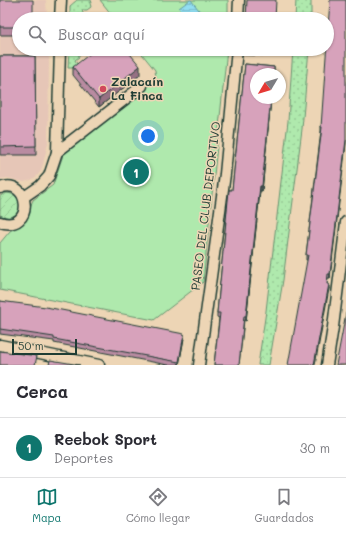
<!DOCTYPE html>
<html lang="es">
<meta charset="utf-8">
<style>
:root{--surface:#fff;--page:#f2f2f3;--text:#2b2b33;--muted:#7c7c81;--line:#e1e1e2;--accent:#0f766e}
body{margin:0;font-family:Mali,sans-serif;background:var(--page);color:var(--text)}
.compass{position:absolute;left:250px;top:68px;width:36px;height:36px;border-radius:50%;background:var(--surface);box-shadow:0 1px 3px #0004;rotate:232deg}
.scale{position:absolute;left:12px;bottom:10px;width:65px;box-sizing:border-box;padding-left:4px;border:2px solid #1f3d34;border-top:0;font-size:11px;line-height:14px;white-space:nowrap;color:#1f3d34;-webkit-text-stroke:3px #edd5b5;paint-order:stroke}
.you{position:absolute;left:148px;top:136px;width:14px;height:14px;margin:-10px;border:3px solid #fff;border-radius:50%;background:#1a73e8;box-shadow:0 0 0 6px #1a73e833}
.badge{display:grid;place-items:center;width:26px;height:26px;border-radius:50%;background:var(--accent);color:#fff;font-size:13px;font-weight:700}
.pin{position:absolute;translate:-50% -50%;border:2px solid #fff;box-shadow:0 1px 4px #0006}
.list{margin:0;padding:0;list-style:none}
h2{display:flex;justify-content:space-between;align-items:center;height:52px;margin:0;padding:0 16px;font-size:17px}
h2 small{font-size:13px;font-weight:400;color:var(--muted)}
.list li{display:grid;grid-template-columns:26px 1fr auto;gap:12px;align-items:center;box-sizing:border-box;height:60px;padding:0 16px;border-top:1px solid var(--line)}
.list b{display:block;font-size:15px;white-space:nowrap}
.list p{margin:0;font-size:13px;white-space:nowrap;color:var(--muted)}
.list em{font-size:13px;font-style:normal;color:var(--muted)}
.icon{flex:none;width:22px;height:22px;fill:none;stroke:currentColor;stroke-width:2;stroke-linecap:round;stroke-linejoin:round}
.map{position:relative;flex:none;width:346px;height:365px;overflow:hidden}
.search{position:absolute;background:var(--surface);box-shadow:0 1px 3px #0004;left:12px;right:12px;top:12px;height:44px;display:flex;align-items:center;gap:10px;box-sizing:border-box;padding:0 14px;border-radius:22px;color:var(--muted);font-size:15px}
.sheet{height:112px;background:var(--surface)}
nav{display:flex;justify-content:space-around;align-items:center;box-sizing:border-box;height:56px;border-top:1px solid var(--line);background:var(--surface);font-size:11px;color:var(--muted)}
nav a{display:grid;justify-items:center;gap:2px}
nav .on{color:var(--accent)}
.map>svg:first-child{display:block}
</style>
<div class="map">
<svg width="346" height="365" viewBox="0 0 346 365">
<defs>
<pattern id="grass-dots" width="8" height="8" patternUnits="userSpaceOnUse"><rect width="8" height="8" fill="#afe9ad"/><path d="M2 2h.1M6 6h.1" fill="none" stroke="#96c995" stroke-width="1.8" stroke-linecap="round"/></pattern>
<pattern id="garden-furrows" width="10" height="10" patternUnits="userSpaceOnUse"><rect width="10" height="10" fill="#afe9ad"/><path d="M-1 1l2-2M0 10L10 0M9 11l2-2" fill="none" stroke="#96c995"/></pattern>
<pattern id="water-rules" width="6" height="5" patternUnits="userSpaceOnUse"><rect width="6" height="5" fill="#92def2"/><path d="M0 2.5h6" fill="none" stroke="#7dbfd0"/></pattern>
</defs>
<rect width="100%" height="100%" fill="#edd5b5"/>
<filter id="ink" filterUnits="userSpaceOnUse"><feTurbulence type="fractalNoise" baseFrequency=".025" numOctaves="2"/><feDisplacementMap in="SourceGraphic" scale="8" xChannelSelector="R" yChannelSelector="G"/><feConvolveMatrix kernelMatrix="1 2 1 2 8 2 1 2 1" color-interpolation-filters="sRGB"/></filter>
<g filter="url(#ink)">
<!-- built -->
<path fill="#e6c6b7" d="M0,0H46L47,19H19V49H29V54H36V49H49V57L48,143L43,164L41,171L37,176L31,180L24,182L8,178L0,179Z"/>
<!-- grass -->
<g fill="url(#grass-dots)" stroke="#679370">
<path d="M77,0H91L92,3H90L91,7L87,10H82L83,13L80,19H70V6Z"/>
<path d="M296,0H311V19H295Z"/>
<path d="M69,49H84L79,53V57L75,60L77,64L74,68H68Z"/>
<path d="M293,49H309L302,129L283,280L269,365H258L266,311L288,121Z"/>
</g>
<!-- park -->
<g fill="#afe9ad" stroke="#679370">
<path d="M100,0H228V19H115Z"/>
<path d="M138,49H227L203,282L154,320L0,290V243L10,231L24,222L33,200L53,185L62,158L66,150L150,84L156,79L155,70Z"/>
</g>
<!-- garden -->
<path fill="url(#garden-furrows)" stroke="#679370" d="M6,193C29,194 20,226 0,215V196Z"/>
<!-- water -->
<path fill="url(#water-rules)" stroke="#649ea6" d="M190,0H191L206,19H188L179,8Z"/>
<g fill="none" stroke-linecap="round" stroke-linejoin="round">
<!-- minor casing -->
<g stroke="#1f3d34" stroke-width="13">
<g id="minor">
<path d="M60,19L61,0"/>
<path d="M238,19L239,0"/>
<path d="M57,152L142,86"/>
<path d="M0,188C31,176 35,233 0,222"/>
<path d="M24,197L40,186L49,176L57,152L60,49"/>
<path d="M0,345L99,365"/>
<path d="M199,365L225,174L237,49"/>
<path d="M327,365L333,327L346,222"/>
</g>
</g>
<!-- minor -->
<use href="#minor" stroke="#edd5b5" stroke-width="10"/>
</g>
<!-- wall -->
<g fill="#b98ba1" stroke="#1f3d34">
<path d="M0,0L19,19V35H0Z"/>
<path d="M346,0L330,278H328L327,284L329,289L307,260H306V255L321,131V127Z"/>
<path d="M245,49H274V56L245,55Z"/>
<path d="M0,56H35L36,155H0Z"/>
<path d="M245,64L274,67V74H256V98H271L262,191H260L246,321L244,320L239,365H214L219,318L217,317V313L229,190H232Z"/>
<path d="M73,67L140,75L99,107L73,75Z"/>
<path d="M0,301L184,338L179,365H168L54,343V341L0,334Z"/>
</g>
<!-- shaded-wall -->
<g fill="#967183" stroke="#1f3d34">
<path d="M140,66V75L99,107V99Z"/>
<path d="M271,98L262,191V186Z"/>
<path d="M346,140V144L330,278V274Z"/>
<path d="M260,186V191L246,321V316Z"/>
<path d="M329,284V289L315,365H314Z"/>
<path d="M184,334V338L179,365V362Z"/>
</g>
<!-- building -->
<g fill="#d7a2bb" stroke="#1f3d34">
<path d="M0,0H33V19H19V27H0Z"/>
<path d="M247,0H276L275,19H246Z"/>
<path d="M330,0H346V140L330,274H328L327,284H329L314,365H288L308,255H306L322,127H321Z"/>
<path d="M96,49H126L140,66L99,99L73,67Z"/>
<path d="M245,49H274V52L245,51Z"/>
<path d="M0,56H35L36,146L0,147Z"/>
<path d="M245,64L274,67V74H256V98H271L262,186H260L246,316H244L239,365H214L220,313H217L229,190H232Z"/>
<path d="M0,301L46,307L184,334L179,362L54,339V337L0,329Z"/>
<path d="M346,313V365H336Z"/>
<path d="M0,351L37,356L35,365H0Z"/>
<path d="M50,360L80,365H49Z"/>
</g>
</g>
<!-- markers -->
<circle fill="#d1495b" stroke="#edd5b5" stroke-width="1.5" cx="103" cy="89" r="4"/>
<g text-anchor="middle" stroke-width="3" stroke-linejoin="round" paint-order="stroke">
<!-- poi labels -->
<g font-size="12" font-weight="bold" fill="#1f3d34" stroke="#edd5b5" text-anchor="start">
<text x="111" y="86">Zalacaín<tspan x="111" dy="14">La Finca</tspan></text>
</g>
<!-- street labels -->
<g font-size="12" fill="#1f3d34" stroke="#edd5b5">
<text transform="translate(206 206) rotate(-83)" y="4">PASEO DEL CLUB DEPORTIVO</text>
</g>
</g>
</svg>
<svg class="compass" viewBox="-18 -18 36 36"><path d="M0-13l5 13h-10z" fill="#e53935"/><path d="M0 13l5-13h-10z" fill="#7c7c81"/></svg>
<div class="scale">50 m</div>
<div class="you"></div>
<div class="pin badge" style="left:136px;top:172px">1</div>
<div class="search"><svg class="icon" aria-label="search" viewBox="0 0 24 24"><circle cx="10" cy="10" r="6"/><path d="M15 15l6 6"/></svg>Buscar aquí</div>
</div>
<section class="sheet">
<h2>Cerca<small></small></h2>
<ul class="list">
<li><span class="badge">1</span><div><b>Reebok Sport</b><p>Deportes</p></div><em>30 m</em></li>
</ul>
</section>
<nav>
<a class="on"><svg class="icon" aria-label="map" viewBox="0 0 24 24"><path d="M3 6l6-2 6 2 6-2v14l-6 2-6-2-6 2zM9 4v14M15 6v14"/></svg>Mapa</a>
<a><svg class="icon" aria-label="directions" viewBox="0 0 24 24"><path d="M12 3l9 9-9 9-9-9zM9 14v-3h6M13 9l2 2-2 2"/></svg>Cómo llegar</a>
<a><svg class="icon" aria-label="saved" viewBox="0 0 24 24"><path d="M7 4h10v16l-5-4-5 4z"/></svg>Guardados</a>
</nav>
